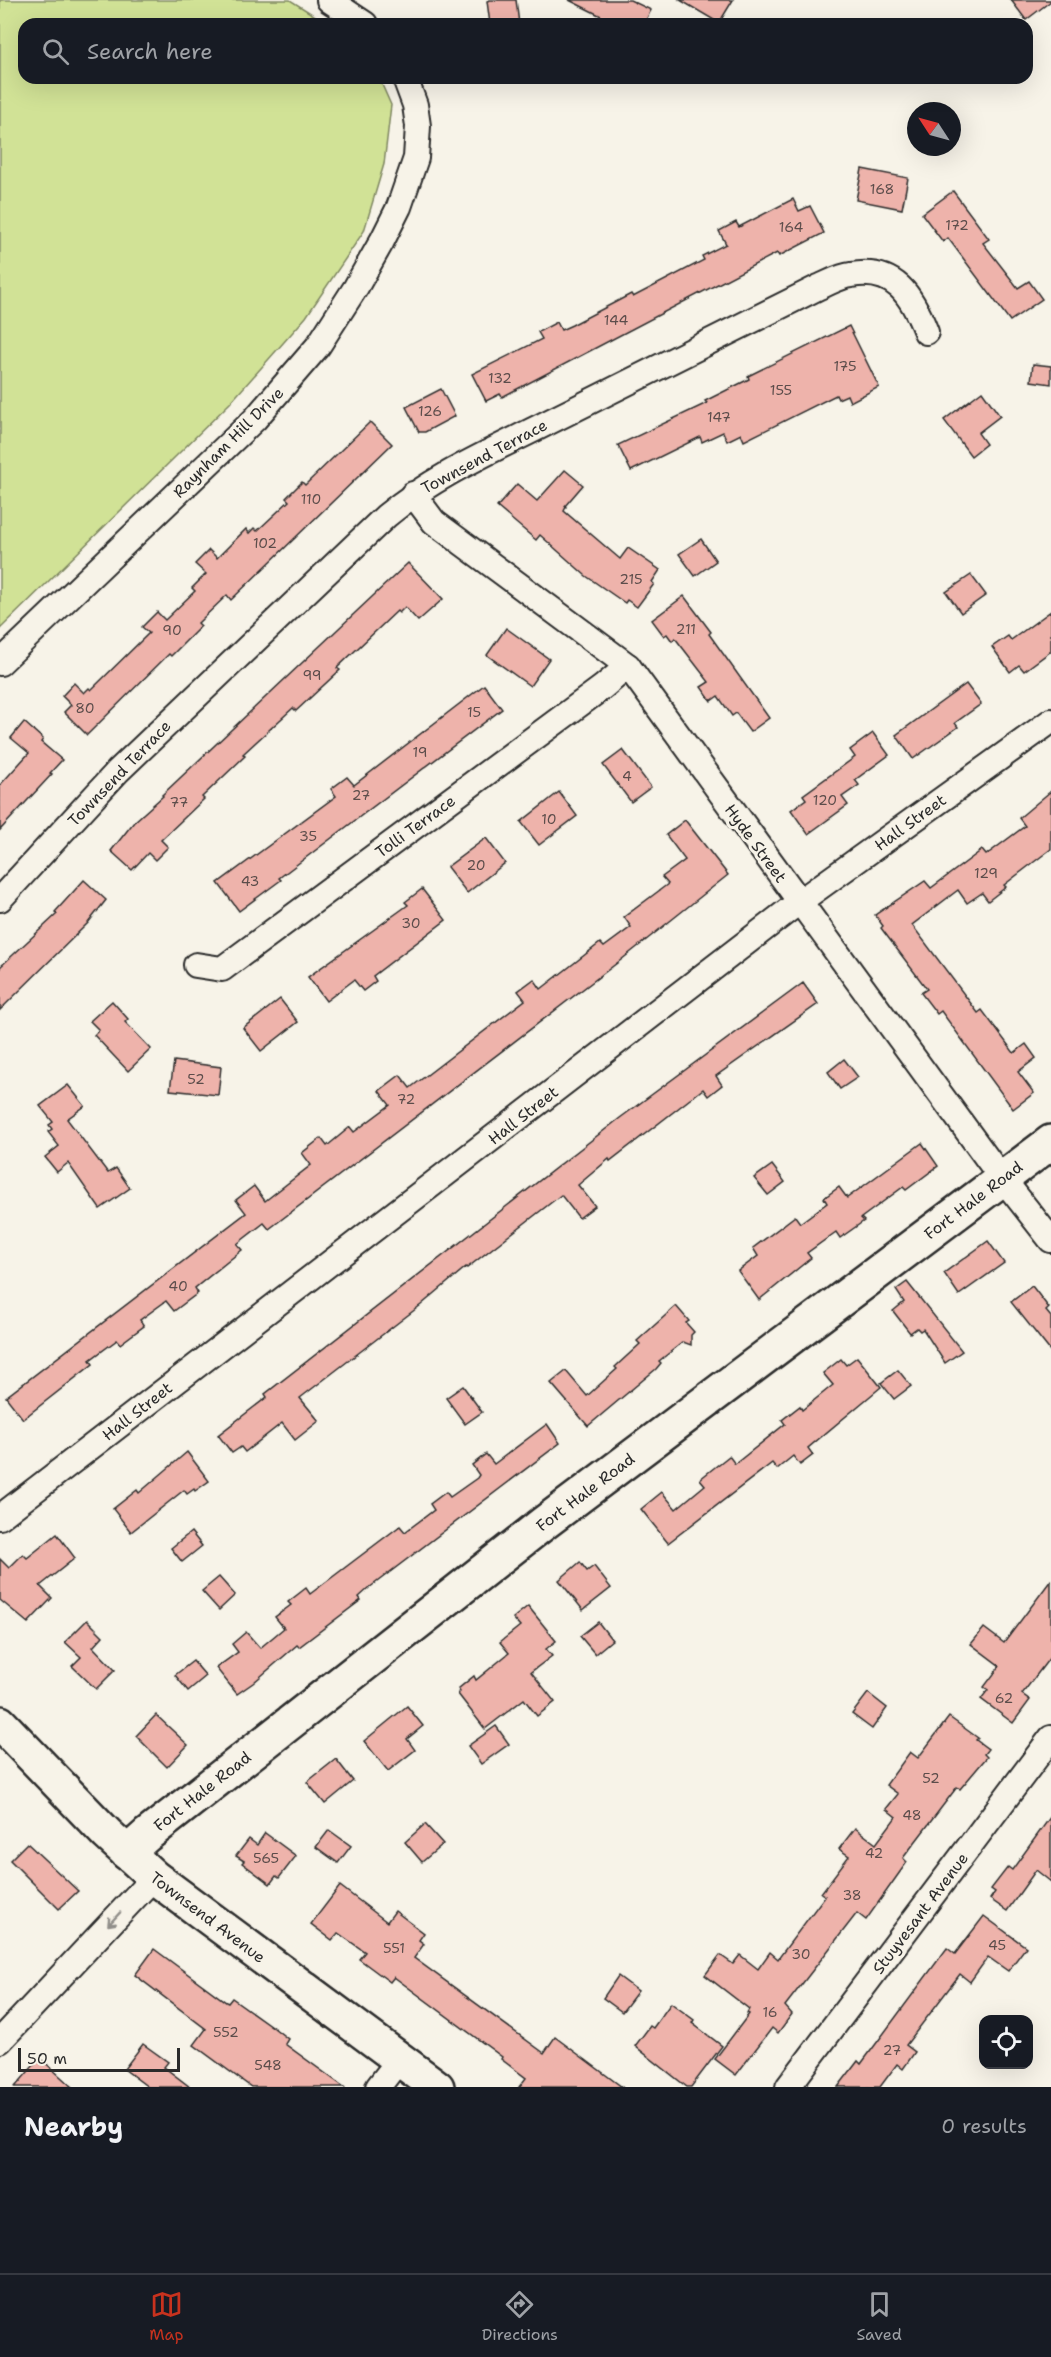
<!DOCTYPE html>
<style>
:root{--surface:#171b24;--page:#20242c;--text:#f1f3f6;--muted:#9ea1a6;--line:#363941;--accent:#c8321e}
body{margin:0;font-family:"Shantell Sans",sans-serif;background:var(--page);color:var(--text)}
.controls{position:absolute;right:18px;bottom:18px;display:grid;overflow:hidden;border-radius:12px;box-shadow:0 6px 24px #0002}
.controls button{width:54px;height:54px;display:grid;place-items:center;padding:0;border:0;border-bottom:2px solid var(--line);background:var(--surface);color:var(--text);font:30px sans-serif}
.compass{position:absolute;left:907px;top:102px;width:54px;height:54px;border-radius:50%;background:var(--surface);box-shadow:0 6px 24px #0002;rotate:306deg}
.scale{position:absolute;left:18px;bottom:15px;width:162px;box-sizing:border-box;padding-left:6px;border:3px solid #2b2b2b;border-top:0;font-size:16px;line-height:21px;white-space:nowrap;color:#2b2b2b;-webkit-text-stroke:4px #f7f3e8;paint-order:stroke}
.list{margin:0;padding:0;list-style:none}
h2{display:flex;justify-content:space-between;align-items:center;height:78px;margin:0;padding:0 24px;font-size:26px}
h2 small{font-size:20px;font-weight:400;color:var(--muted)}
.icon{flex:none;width:33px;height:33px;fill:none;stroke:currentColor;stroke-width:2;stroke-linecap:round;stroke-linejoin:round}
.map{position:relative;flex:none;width:1051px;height:2087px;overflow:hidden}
.search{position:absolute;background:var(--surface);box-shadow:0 6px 24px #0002;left:18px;right:18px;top:18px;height:66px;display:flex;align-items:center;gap:15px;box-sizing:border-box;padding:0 21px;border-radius:18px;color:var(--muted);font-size:22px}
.sheet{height:186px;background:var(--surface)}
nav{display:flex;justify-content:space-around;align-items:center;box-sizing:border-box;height:84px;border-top:2px solid var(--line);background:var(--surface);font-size:16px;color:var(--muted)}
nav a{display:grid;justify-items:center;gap:3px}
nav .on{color:var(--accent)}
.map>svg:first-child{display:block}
</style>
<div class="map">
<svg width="1051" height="2087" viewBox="0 0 1051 2087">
<rect width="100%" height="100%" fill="#f7f3e8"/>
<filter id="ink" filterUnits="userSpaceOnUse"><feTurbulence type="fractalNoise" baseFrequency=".0167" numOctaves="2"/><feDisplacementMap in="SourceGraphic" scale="12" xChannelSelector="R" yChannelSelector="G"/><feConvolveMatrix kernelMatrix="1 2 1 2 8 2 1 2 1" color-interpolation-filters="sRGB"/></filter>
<g filter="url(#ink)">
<!-- green -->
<path fill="#d1e296" stroke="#7e8660" stroke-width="1.5" d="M0,0H290L328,24H24V78H379L391,105L384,164L364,231L306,317L230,403L0,629Z"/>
<!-- building -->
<g fill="#eeb3ab" stroke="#2b2b2b" stroke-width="1.5">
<path d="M490,0H516L519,24H490L487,1Z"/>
<path d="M569,0H630L651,10L644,24H611L600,19L601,16Z"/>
<path d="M680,0H733L719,23Z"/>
<path d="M1011,0H1051V1L1026,20Z"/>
<path d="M862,169L908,178L902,209L856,200Z"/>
<path d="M953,191L989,239L983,243L1018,288L1029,281L1042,299L1010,321L948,238L943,242L922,214Z"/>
<path d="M793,199L799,211L810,206L824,233L779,256L777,253L502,397L500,394L486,401L472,374L542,339L538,332L557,322L561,330L572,325L631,294L633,297L704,260L702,256L726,244L719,231L736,222L739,227Z"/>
<path d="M849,326L879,387L850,402L847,395L838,399L836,395L744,441L741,434L727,441L723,432L702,442L700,437L631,471L618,445L707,403L705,401L749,379L748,376Z"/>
<path d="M1033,364L1051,366V384L1031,381Z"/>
<path d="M441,389L455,416L425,432H419L406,407Z"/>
<path d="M982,391L1000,416L978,433L986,444L971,456L944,420Z"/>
<path d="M370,422L392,444L231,600L227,595L198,623L201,626L171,656L169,654L87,735L64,712L71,705L62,696L74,683L84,693L89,688L91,690L149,633L142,627L157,612L165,620L195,591L192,588L206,574L195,564L209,550L217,558L246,529L249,533L254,528L257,531L289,501L286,498L302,482L305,485Z"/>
<path d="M565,470L583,485L565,506L566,507L564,511L620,559L628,548L660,570L652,582L654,584L637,607L627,600L625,603L586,576L540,535L536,540L497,507L517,484L537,501Z"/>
<path d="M701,539L716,561L695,576L679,554Z"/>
<path d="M408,563L443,599L418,621L405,607L399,613L397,611L337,668L340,670L296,711L293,708L243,754L245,756L202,797L204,799L161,840L168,847L155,860L148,853L132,870L111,851L134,822L163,796L162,795Z"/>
<path d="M971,575L986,595L961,613L946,592Z"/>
<path d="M684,596L711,632L709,634L769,718L750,732L736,713L732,716L718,696L711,701L701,687L709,682L675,638L672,641L667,634L664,636L652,620Z"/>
<path d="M1051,611V651L1024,671L1019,665L1010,672L992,647L1008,636L1011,640Z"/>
<path d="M506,628L549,659L530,686L487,655Z"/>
<path d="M966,684L981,704L955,723L958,727L913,759L896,735Z"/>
<path d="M484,685L502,709L279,878L281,880L239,911L218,883L336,796L331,789L347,777L354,785Z"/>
<path d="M24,722L43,739L41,742L62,760L50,773L52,774L0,830V785L29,753L11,738Z"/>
<path d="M873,733L889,755L855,780L859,785L842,797L848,805L808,834L791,810L806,799L803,795L855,757L850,750Z"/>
<path d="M623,750L651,787L631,802L603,765Z"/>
<path d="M1051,791V849L1004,885L1006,887L988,901L982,893L967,903L958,890L912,925L978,1013L982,1010L1014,1053L1026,1044L1036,1058L1018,1072L1034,1093L1013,1109L941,1011L937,1014L921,993L927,989L881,928L883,926L875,915L925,881L931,888L982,850L986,855L1025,826L1019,818Z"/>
<path d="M559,792L577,816L539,845L521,822Z"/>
<path d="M685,820L728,875L621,960L269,1229L264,1223L237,1244L242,1250L195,1288L198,1293L174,1311L166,1301L140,1320L144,1326L120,1344L117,1340L90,1360L93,1364L23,1419L6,1397L246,1213L236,1200L254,1186L265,1201L311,1165L302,1153L321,1138L327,1146L350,1127L354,1132L390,1105L379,1091L400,1075L410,1088L525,1000L518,991L534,979L541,989L600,943L604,947L631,927L624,917L668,884L662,877L685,860L666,835Z"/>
<path d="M486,838L505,863L467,893L447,867Z"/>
<path d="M84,880L106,900L88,923L0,1010V967L57,914L55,912Z"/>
<path d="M422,889L446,920L373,976L376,981L363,991L354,980L326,1001L308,977L408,905L405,902Z"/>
<path d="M803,983L818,1004L716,1076L722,1085L708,1096L703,1089L610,1161L609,1159L578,1185L595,1206L579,1218L561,1195L467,1268L466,1267L421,1305L300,1398L319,1421L295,1440L282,1423L245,1452L241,1447L232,1453L218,1435L267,1397L265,1394L620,1118Z"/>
<path d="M280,999L298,1022L261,1051L243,1028Z"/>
<path d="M112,1001L128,1019L125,1022L151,1049L128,1071L94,1035L99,1030L90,1021Z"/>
<path d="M844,1059L858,1077L840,1089L828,1072Z"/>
<path d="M174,1061L221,1067L218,1095L170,1090Z"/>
<path d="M68,1085L85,1106L67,1119L108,1173L116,1168L130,1188L100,1209L68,1163L57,1172L45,1157L59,1146L48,1132L52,1129L49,1125L53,1122L40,1106Z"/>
<path d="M922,1143L938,1166L906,1190L903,1187L861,1218L864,1221L840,1238L836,1232L807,1253L811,1258L759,1300L738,1271L758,1256L753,1248L795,1216L800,1223L827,1203L824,1198L839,1187L847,1198Z"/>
<path d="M772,1165L785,1182L768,1195L754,1178Z"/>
<path d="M988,1241L1004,1263L959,1295L944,1273Z"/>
<path d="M907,1282L962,1351L945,1363L923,1329L920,1331L917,1328L910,1333L893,1311L904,1302L896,1290Z"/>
<path d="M1032,1286L1049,1308L1046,1311L1051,1317V1352L1011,1302Z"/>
<path d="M676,1306L689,1321L686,1323L694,1332L691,1335V1345L683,1342L659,1361L661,1363L656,1369L588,1426L551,1383L566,1371L587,1396L617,1369L615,1367L640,1344L637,1341Z"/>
<path d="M857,1357L881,1387L808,1448L813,1455L800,1465L793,1456L777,1469L772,1463L668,1543L641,1509L662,1492L676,1509L705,1485L700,1479L729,1456L735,1464L785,1424L782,1420L800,1406L802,1410L833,1385L823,1373L841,1359L846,1365Z"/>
<path d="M898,1370L911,1386L894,1399L881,1383Z"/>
<path d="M463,1386L482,1412L465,1424L446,1398Z"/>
<path d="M547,1424L560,1443L369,1588L359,1597L361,1600L299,1647L297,1645L253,1683L237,1694L216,1668L238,1652L232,1644L246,1632L260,1648L284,1628L275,1617L291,1605L288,1602L306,1588L310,1594L400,1526L405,1532L434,1510L430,1504L446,1492L450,1497L477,1478L479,1475L472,1465L486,1454L494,1464Z"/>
<path d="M187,1452L209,1481L195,1491L194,1489L187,1494L184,1490L131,1532L113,1509L137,1490L139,1493Z"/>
<path d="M191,1532L202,1546L182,1562L171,1548Z"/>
<path d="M57,1534L75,1558L40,1586L52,1598L28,1623L0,1600V1559L9,1568L23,1554L27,1558Z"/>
<path d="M580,1562L587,1571L594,1566L611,1588L583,1610L559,1580Z"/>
<path d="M219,1577L235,1595L219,1610L202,1591Z"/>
<path d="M1051,1580V1656L1022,1694L1030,1700L1013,1723L981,1699L988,1690L984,1687L1000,1666L971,1644L984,1628L1004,1643Z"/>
<path d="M528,1606L556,1641L546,1649L552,1656L531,1672L555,1702L537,1716L524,1699L485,1729L458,1694L460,1692L458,1689L474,1676L476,1680L509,1653L500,1642L520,1626L513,1618Z"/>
<path d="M87,1620L103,1636L93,1647L115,1670L96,1689L72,1666L81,1657L65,1642Z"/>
<path d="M598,1622L612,1640L595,1654L580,1636Z"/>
<path d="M193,1661L206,1676L188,1691L175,1675Z"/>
<path d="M868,1693L887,1708L872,1729L852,1714Z"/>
<path d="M407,1706L423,1726L407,1739L415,1750L388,1771L364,1741Z"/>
<path d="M156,1715L188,1745L167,1767L136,1736Z"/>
<path d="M949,1717L978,1738L976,1740L988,1749L984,1754L987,1757L960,1789L957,1787L903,1858L907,1862L866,1920L857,1913L785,2006L792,2014L778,2033L772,2028L736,2075L715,2059L749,2014L747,2013L749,2009L705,1975L720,1955L733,1964L740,1955L758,1969L770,1952L778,1959L825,1896L821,1893L849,1856L839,1849L855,1828L876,1844L896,1817L886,1809L898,1794L886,1785L910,1752L918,1758Z"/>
<path d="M496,1726L509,1744L481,1764L468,1746Z"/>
<path d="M336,1759L353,1781L325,1804L307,1782Z"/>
<path d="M1051,1816V1882L1036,1870L1007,1911L990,1899L995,1892L991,1889L1008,1867L1012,1870Z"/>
<path d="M425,1824L443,1844L422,1862L405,1842Z"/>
<path d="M329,1830L351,1846L338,1863L316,1847Z"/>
<path d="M265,1833L296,1856L279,1878L276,1876L270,1884L242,1863L244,1861L236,1856L249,1839L257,1845Z"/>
<path d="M27,1843L78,1891L59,1909L10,1860Z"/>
<path d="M340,1886L387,1922L395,1911L424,1933L419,1940L424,1944L414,1958L544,2053L555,2037L622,2087H519L526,2078L501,2059L502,2057L394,1977L390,1982L359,1959L365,1952L338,1933L332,1940L311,1924Z"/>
<path d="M984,1916L1026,1947L1008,1971L988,1957L970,1982L960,1974L906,2045L915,2052L903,2069L897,2064L880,2087H838L858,2061L861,2064L947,1948L955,1954Z"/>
<path d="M154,1949L226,2002L228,2003L232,1998L274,2028L288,2039L285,2044L344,2087H251L194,2045L206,2029L135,1975Z"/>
<path d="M618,1976L638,1991L622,2012L603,1998Z"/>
<path d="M671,2003L694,2020L692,2023L722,2046L691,2087H687L635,2046L650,2026L653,2028Z"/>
<path d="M143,2044L168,2062L164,2067L190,2087H148L124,2069Z"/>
<path d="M40,2058L72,2087H15Z"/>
</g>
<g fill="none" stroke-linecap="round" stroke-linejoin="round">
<!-- street casing -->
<g stroke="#2b2b2b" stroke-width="28">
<g id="street">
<path d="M329,0L365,24"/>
<path d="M413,494L434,522L628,666L992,1165L1051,1240"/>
<path d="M0,663L255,419L318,346L356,287L382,241L399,207L416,158L418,126L415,105L405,78"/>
<path d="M0,899L118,771L386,516C435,475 494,450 551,421C640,376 730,332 819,287C829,283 840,276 851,275C895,267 912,296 926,332"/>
<path d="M196,965L222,969L603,687L628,666"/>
<path d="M0,1517L799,902L1051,721"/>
<path d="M0,2041L154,1877"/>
<path d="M378,2087L399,2060"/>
<path d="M788,2087L1051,1738"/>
</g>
</g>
<!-- secondary casing -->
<g stroke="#2b2b2b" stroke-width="38">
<g id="secondary">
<path d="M0,1723L107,1834L154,1877L437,2087"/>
<path d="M127,1853L147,1835L544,1523L1051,1142"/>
</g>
</g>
<!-- street -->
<use href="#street" stroke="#f7f3e8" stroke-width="24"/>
<!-- secondary -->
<use href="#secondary" stroke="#f7f3e8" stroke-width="33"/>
</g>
<!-- one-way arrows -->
<defs><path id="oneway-shaft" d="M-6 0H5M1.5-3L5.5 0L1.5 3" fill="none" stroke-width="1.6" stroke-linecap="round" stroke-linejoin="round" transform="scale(1.5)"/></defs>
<use stroke="#918f8a" href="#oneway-shaft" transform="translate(114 1919) rotate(133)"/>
</g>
<g text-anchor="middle" stroke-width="6" stroke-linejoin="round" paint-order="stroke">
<!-- number labels -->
<g font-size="14" fill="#5c4d4b">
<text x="882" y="194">168</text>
<text x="957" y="230">172</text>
<text x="791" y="232">164</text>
<text x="616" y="325">144</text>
<text x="845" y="371">175</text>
<text x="500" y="383">132</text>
<text x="781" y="395">155</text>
<text x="430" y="416">126</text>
<text x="719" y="422">147</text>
<text x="311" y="504">110</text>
<text x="265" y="548">102</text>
<text x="631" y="584">215</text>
<text x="686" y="634">211</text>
<text x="172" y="635">90</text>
<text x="312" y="680">99</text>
<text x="85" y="713">80</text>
<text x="474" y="717">15</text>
<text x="420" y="757">19</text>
<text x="627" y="781">4</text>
<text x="361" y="800">27</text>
<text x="825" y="805">120</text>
<text x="179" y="807">77</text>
<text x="549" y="824">10</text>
<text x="308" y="841">35</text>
<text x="476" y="870">20</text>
<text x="986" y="878">129</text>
<text x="250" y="886">43</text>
<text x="411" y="928">30</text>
<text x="196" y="1084">52</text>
<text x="406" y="1104">72</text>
<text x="178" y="1291">40</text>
<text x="1004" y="1703">62</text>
<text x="931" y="1783">52</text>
<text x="912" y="1820">48</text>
<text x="874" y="1858">42</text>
<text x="266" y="1863">565</text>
<text x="852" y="1900">38</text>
<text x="997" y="1950">45</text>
<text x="394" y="1953">551</text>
<text x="801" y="1959">30</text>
<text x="770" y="2017">16</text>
<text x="226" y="2037">552</text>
<text x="892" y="2055">27</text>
<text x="268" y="2070">548</text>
</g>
<!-- street labels -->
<g font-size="16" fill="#2b2b2b" stroke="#f7f3e8">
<text transform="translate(228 442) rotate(-45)" y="6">Raynham Hill Drive</text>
<text transform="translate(484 456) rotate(-28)" y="6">Townsend Terrace</text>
<text transform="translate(119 773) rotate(-46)" y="6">Townsend Terrace</text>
<text transform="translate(910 822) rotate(-36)" y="6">Hall Street</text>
<text transform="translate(415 826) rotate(-36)" y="6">Tolli Terrace</text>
<text transform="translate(756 843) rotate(54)" y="6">Hyde Street</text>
<text transform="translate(523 1115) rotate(-38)" y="6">Hall Street</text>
<text transform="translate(973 1200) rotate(-37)" y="6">Fort Hale Road</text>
<text transform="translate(137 1411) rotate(-38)" y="6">Hall Street</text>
<text transform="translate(585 1492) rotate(-37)" y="6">Fort Hale Road</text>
<text transform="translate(202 1791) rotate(-38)" y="6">Fort Hale Road</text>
<text transform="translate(920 1913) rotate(-53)" y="6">Stuyvesant Avenue</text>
<text transform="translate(208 1917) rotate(37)" y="6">Townsend Avenue</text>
</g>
</g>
</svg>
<div class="controls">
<button><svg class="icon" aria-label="locate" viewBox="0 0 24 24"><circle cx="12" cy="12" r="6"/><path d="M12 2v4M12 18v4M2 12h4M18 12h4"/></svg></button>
</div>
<svg class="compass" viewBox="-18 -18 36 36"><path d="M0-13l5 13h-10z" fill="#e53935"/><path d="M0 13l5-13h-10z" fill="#9ea1a6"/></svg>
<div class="scale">50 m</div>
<div class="search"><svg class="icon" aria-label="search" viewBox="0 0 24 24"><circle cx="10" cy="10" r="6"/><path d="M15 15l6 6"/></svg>Search here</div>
</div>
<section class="sheet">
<h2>Nearby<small>0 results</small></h2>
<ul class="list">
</ul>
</section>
<nav>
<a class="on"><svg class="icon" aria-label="map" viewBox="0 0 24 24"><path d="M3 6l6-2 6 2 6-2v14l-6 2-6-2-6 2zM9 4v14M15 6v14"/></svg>Map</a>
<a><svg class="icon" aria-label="directions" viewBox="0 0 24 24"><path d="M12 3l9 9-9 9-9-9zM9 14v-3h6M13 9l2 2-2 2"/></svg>Directions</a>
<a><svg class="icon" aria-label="saved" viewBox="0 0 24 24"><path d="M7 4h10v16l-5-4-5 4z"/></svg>Saved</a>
</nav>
